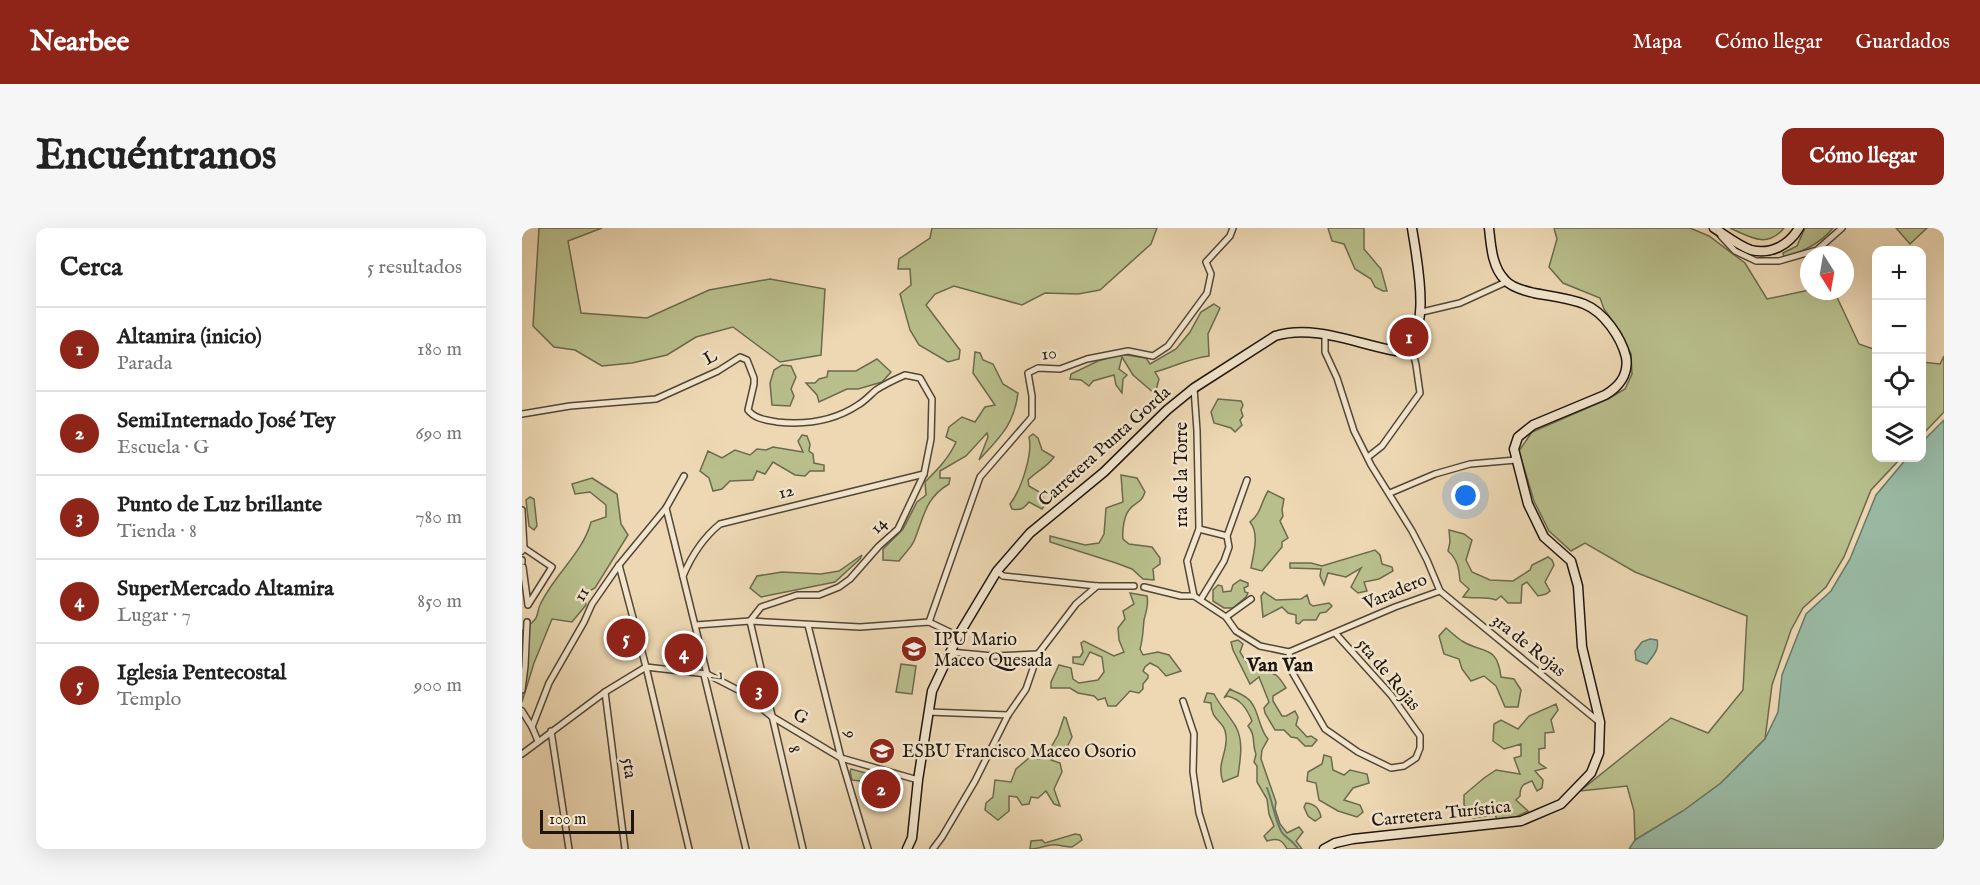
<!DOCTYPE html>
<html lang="es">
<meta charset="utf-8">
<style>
:root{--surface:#fff;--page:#f6f6f6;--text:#222;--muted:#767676;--line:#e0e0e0;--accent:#8f2418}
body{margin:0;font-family:"IM FELL English",serif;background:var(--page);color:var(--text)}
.controls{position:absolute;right:18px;top:18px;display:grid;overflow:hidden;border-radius:12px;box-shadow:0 6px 24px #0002}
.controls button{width:54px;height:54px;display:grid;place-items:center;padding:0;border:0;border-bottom:2px solid var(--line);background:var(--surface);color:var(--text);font:30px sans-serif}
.compass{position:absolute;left:1278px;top:18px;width:54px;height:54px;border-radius:50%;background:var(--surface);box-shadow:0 6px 24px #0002;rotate:169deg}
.scale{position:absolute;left:18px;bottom:15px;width:94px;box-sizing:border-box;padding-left:6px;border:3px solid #1e160e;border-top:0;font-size:16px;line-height:21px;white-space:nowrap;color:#1e160e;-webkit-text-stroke:4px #f3e6ce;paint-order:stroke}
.you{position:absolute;left:944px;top:268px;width:21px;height:21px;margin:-15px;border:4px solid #fff;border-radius:50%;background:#1a73e8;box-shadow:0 0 0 9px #1a73e833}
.badge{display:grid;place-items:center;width:39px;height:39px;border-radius:50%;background:var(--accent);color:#fff;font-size:20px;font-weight:700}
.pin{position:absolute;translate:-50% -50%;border:3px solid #fff;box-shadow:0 2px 6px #0006}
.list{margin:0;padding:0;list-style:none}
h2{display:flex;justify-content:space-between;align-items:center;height:78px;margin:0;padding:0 24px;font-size:26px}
h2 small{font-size:20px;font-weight:400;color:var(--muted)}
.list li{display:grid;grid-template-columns:39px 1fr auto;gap:18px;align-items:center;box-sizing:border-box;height:84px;padding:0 24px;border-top:2px solid var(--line)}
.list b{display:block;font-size:22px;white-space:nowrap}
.list p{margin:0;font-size:20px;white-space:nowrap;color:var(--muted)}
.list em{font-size:20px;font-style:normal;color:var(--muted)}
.icon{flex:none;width:33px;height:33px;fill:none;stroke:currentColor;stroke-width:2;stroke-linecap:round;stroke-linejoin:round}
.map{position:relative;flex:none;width:1422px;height:621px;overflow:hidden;border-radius:12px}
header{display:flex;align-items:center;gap:36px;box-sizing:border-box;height:84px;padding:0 30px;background:var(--accent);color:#fff}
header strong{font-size:28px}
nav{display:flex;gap:33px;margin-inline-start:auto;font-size:21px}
.intro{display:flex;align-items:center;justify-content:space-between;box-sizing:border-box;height:144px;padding:0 36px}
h1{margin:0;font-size:42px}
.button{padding:15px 27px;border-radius:12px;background:var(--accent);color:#fff;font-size:21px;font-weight:700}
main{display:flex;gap:36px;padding:0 36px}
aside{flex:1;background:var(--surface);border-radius:12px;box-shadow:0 6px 24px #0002}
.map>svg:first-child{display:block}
</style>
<header>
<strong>Nearbee</strong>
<nav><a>Mapa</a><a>Cómo llegar</a><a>Guardados</a></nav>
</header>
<div class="intro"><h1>Encuéntranos</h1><a class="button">Cómo llegar</a></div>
<main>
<aside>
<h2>Cerca<small>5 resultados</small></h2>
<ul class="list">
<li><span class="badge">1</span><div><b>Altamira (inicio)</b><p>Parada</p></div><em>180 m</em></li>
<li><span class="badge">2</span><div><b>SemiInternado José Tey</b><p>Escuela · G</p></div><em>690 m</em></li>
<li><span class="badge">3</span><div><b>Punto de Luz brillante</b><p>Tienda · 8</p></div><em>780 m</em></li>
<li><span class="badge">4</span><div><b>SuperMercado Altamira</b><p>Lugar · 7</p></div><em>850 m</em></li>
<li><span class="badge">5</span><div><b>Iglesia Pentecostal</b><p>Templo</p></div><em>900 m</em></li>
</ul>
</aside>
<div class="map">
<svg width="1422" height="621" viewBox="0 0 1422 621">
<rect width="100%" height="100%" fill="#edd8b3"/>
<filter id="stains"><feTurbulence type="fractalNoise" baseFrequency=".00333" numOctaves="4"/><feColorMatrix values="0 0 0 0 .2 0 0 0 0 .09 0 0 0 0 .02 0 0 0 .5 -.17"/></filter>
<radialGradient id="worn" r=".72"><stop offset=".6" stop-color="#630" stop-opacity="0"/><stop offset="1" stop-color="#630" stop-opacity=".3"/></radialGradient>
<!-- green -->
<g fill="#b8bf8c" stroke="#6b6a4d" stroke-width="1.5">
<path d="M17,0H80L46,13L59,85L125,90L187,62L248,51L303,61L299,127L258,134L211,99L174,109L145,127L110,135L80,138L53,122L32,119L11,98Z"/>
<path d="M410,0H635L629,16L578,62L556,66L523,65L500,77L432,58L413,66L404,77L438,122L437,131L426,134L397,117L388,102L378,66L389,57L388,41H376L377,31L408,10Z"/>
<path d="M806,0H842V21L859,41L865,63H861L853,59L849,51L833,41L822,16L810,13Z"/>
<path d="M1032,0H1168L1187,8L1223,35L1245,71L1287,62L1312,63L1337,116L1354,122V230H1379L1349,262L1322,329L1304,359L1281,380L1269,402L1250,457L1243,511L1199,555L1161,583L1113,612L1112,583L1105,558L1058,563L1149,490L1186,505L1221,462L1225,388L1113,344L1063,315L1049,323L1027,303L1012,273L997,223L1010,204L1086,171L1103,161L1110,146L1109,126L1099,105L1082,81L1078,70L1041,55L1027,39L1035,11Z"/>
<path d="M1208,0H1262C1245,21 1228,9 1208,0Z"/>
<path d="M1283,0H1311C1298,16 1281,23 1262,30L1261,25L1275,18Z"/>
<path d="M1374,0H1405L1388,16Z"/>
<path d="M692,76L698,80L686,106L687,128C668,130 652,139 633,144L637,151L633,166L611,147L600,129L597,141L605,147L601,151L600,165L594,157L592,147L571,153L567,158L559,152L548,151L549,146L576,133L598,126L624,130L628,136L654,121L668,104L679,84Z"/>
<path d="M453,124L458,125L461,132L471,136L481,156L496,165C492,197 478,209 457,232L466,209L465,205L444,228L418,243V250H428L427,256C403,270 402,289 392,313C389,320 382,326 377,333L361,332V321L381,301L395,274L404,267L403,254C415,242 427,230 434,214L424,209L427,199L440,189L453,194L463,179L473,177L451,145Z"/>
<path d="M1422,128V184L1400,207V134L1418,136Z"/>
<path d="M355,131L369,144L360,154L336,161H325L297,174L295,167L284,155H293L297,151L305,149L306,143H334Z"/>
<path d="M260,137L269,138L274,149L269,161L272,168L268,178L250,177L248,155L252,142Z"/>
<path d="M696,171L719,173L721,177L719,182L721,188L718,192L720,197L713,204L709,200L692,195L689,184Z"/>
<path d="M511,206L516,210L520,222L532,229C525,239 515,243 506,252L507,258L519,265L524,276L520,281L507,274C502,280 499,283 490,281L488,276C499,262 511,226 507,209Z"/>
<path d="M280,207L285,208L288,216L287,223L291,226L292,235L302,237V243H288L283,248L273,247L251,234L243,246L235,243L231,252L208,253L200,261L191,263L187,250L178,243L186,223L200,230L213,222L228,227L235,221L244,222L251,219L281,224L276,213Z"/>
<path d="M599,247L615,250L623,264C619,276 614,273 607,282C602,288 600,303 601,311L607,316L630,319L638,330V336L631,341L632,352L621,351L610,341L594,335L528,314V308L563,317L577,315L582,306L584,280L601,274Z"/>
<path d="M70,250L95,266L99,296L106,307L73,360L62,366L64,377L50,394L30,391L12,435L0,474V403C4,399 11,395 14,390C16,386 16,381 18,377C31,348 61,325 69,294L84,289V277L68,264L53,266L50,256Z"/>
<path d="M746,263L762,271L760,282L761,288L758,293L766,310L760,314V319L740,343L729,340C731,327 738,306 728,294C740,284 738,276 746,263Z"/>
<path d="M8,269L12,271L15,298L12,302L7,298L4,272Z"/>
<path d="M927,302L942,306L950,312L944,332L950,344L968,352L991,353L1008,342L1010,337L1026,329L1030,332L1032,337L1023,354L1028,363L1024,366L1016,368L1005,354L1000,357L999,375H986L979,368L974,372C963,368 953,371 941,369L947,361L938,353C937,341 936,332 926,323L928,314Z"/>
<path d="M853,322L858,327L860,336L870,339L871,343L857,351L842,354L845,363L836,365L829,359L839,340L824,349L806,345L802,357L798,348L799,341L768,340V335H789L800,338Z"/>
<path d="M340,327L338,331L313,354L239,369L228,360L235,348L260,344L299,346L317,343Z"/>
<path d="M718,352L726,355V358L722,360L723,364L726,365L724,369L711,380H702L691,373V362L696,357L700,358L701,364L709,363L711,357Z"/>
<path d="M742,364L754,372L779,371L785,367L788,376L791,378L807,375L810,378L804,384L798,385L794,392H781L777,396L774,395V387L766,385L760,379L741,389L739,368Z"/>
<path d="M608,365L625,368C627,378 624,383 622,392C621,402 621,411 618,421L621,427L636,424L647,427L659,443L644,448L636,439L628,435L623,439L621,443L626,447V450L621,456V461L617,465L608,463L594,478H586L583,470L576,472L572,468L556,465L548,460H529V454L537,437L549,440L551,451L557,455L576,452L582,444L580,429L568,424L561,437L551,435V429H558L561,424L559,415L562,413L592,428L602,424L597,412L596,400L603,391L601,383L612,376Z"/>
<path d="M924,400C929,404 934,409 940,413C961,426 975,416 979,449L992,451L999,462L996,479H983L974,458L962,448L949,453L940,441L937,431L922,426L917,408Z"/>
<path d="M716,412L721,416L718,424L725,435L731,434C740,446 744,441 754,447C758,450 761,455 764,460L751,468V473L760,488H764L773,483L776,489L774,497L785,509L789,508L795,512L790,518H783L775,510L769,509L762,502H753L743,485L742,480L747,474L737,449L728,456L711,422L709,414Z"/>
<path d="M379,436L394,438L390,466L374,464Z"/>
<path d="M708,461C713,464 720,466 725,470C737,479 736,500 746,511L740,522L739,531L754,574L753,581L758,596L765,605L777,599L781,604L774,613L780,621H765C760,611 755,610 745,613L742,608L752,598L747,586L745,571L735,554V538L732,534L734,526C730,517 734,507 726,498L730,493C725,481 719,471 705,468L702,470Z"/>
<path d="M685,465L692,466C698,478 707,487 714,499C722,514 718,532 716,548L701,554C694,535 706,525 704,508C703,492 689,494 689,475L682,474Z"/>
<path d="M1034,476L1036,482L1029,492L1032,504L1023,505V520L1017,521V535L1024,540L1013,543L1021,552L1020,560L1015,563L1010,553C1001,556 998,558 998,568L994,572L1006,583L994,589L975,591L973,587L951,590L942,577V567L962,550L974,542L998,546L992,530L999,528V516L982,521L971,513L972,496L979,492L996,501L1007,488Z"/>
<path d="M542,489L544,490L550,509L546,517L529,532L538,535L540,544L532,561L538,578L532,576L524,563L516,570L509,569L507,576L500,577L495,569L487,568V583L476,592L463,582L464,575L471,569L473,552L489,554L494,541L507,530L518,531L528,521L536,507Z"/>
<path d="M802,527L809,529L811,542L822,547L828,542L845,546L847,555L831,560L822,572L838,577L841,584L835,589L816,583L797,572L794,555L785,553L786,544L800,536Z"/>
<path d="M329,541L355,548L354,555L330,552L328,544Z"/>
<path d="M784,575C793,576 797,580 799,589L793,593L786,588L782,579Z"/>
<path d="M553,606L558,607L560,612L550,619C543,619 536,616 529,617C521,618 516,621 508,621L509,613L520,612L523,615Z"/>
</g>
<!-- water -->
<g fill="#9abba6" stroke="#687969" stroke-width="1.5">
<path d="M1422,192V621H1107L1113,612L1161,583L1199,555L1243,511L1256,484L1260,447L1284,386L1309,363L1328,331L1354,267L1385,230H1400V214Z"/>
<path d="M1128,411L1135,412C1138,421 1130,429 1125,436L1114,432L1113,423L1120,414Z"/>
</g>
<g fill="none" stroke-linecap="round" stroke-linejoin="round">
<!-- stream -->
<path stroke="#687969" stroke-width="2" d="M745,560C751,575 752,589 759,603C763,610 771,612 776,621"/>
<!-- minor casing -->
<g stroke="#524637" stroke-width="8">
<g id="minor">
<path d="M1199,8L1213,23L1234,33H1257L1295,22L1320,0"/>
<path d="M900,84L938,75L984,54"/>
<path d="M803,107V124L815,150L832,203L849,237L890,303L905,332L918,363L1076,493"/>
<path d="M672,160L675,203L677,301L665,333L672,368"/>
<path d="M0,186L48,178L134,171L196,143L218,129L225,132L232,150V156L226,182C233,191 244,192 255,194C284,197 312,193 336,177C343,173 348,167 354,162C363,156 374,151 383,147L398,150L410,171L409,211L402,246L376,301L357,318L328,351L317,359L297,367H275L239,379L228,393"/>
<path d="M846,229L860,218L898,165L894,137L889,116"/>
<path d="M868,265L913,246L948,236L994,232"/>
<path d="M144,280L185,446L182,447L224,621"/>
<path d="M0,282L2,320L0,323"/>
<path d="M677,301L705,308"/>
<path d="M0,332V334"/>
<path d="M97,337L124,439L167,621"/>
<path d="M1,339L6,377L30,339L2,320"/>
<path d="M475,343L481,348L575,358H612"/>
<path d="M161,348C169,329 182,309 198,296L402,246"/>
<path d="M622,359L659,368H672L704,389L714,403L738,418L767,424L873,379L918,363"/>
<path d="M679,371L702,333L707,319L705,308L725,252"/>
<path d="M704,389L729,371"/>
<path d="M228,393L281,621"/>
<path d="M407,394L458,249L510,189V168L506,145L516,140L538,141L565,131L606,123L631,128L646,118L685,65L689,46L684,34L708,8L711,0"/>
<path d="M174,397L228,393L338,399L407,394L436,408"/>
<path d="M286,397L319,530L346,621"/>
<path d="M428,424L471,428L516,426"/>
<path d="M767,424L769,442L803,501L836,524L869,540L882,538L894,530L898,520V508L869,467L814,406"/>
<path d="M0,462L3,438L5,394"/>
<path d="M83,464L103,621"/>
<path d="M661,473L672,506L671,544L677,585L688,621"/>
<path d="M0,483L10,499"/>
<path d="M406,484L486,487"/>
<path d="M29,503L47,621"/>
<path d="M16,513L10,499L27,455L62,394L70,376L97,337L144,280L162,248"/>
<path d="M0,526L83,464L124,439L185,446L218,463L249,488L319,530L396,552"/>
<path d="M411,621L420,609L453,553L486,487L504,461L516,426L554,376L575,358"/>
</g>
</g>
<!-- secondary casing -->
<g stroke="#1e160e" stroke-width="11">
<g id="secondary">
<path d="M1192,0C1203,7 1217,18 1229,22C1249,27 1267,17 1277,0"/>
<path d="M385,621L390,610L396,552L410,463L436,408L475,343L508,305L582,244L645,182L672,160L753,108C792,96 835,116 874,123C914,116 894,28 890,0"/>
<path d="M802,621L813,615L831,611L999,593L1039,576L1069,545L1077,525L1078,494L1060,419L1056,358L1049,333L1022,309L1006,276L992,221L996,209L1011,197L1083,167C1097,159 1107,146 1104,129C1099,109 1082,84 1062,76C1047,70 1028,68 1012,65C1003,63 989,59 983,52C970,39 969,18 967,0"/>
</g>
</g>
<!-- minor -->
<use href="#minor" stroke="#f3e6ce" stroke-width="5"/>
<!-- secondary -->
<use href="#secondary" stroke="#f3e6ce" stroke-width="8"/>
</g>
<!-- icons -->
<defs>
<g id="school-disc" transform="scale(1.35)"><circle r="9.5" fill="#8f2418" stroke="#f3e6ce"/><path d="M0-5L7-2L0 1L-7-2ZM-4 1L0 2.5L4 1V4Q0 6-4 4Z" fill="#fff"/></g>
</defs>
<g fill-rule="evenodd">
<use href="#school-disc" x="392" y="421"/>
<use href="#school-disc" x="360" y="523"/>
</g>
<g text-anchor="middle" stroke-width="5" stroke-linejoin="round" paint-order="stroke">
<!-- street labels -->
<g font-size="18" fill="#1e160e" stroke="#f3e6ce">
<text transform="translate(527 125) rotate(-6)" y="6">10</text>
<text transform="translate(188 129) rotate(-29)" y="6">L</text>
<text transform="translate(582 218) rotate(-42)" y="6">Carretera Punta Gorda</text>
<text transform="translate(659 247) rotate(-90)" y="6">1ra de la Torre</text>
<text transform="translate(264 263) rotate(-14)" y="6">12</text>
<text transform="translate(356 297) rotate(-46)" y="6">14</text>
<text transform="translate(873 363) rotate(-23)" y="6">Varadero</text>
<text transform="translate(59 366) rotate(-60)" y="6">11</text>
<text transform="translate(1007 417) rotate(39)" y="6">3ra de Rojas</text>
<text transform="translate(867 446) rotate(50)" y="6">5ta de Rojas</text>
<text transform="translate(199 448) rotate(83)" y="6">7</text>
<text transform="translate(279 488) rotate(31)" y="6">G</text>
<text transform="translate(329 506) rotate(76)" y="6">9</text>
<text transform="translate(273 521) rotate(77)" y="6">8</text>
<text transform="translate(108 540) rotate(83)" y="6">5ta</text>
<text transform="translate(919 585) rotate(-6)" y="6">Carretera Turística</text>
</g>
<!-- poi labels -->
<g font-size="18" fill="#1e160e" stroke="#f3e6ce" text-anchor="start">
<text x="412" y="417">IPU Mario<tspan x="412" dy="21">Maceo Quesada</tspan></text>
<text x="380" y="529">ESBU Francisco Maceo Osorio</text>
</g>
<!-- neighbourhood labels -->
<g font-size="20" font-weight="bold" fill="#1e160e" stroke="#f3e6ce">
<text x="758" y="443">Van Van</text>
</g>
</g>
<rect width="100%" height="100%" filter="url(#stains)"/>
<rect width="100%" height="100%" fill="url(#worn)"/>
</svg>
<div class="controls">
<button>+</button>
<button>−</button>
<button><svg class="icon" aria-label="locate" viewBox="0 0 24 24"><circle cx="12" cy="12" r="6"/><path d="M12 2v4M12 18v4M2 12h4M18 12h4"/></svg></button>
<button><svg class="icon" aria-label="layers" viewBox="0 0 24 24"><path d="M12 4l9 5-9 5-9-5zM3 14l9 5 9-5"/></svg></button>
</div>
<svg class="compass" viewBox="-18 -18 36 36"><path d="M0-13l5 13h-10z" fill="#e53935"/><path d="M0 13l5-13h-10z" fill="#767676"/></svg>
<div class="scale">100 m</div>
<div class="you"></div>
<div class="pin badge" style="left:887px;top:109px">1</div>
<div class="pin badge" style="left:359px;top:561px">2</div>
<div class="pin badge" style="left:237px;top:462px">3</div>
<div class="pin badge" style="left:162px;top:425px">4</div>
<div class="pin badge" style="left:104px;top:410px">5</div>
</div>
</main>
